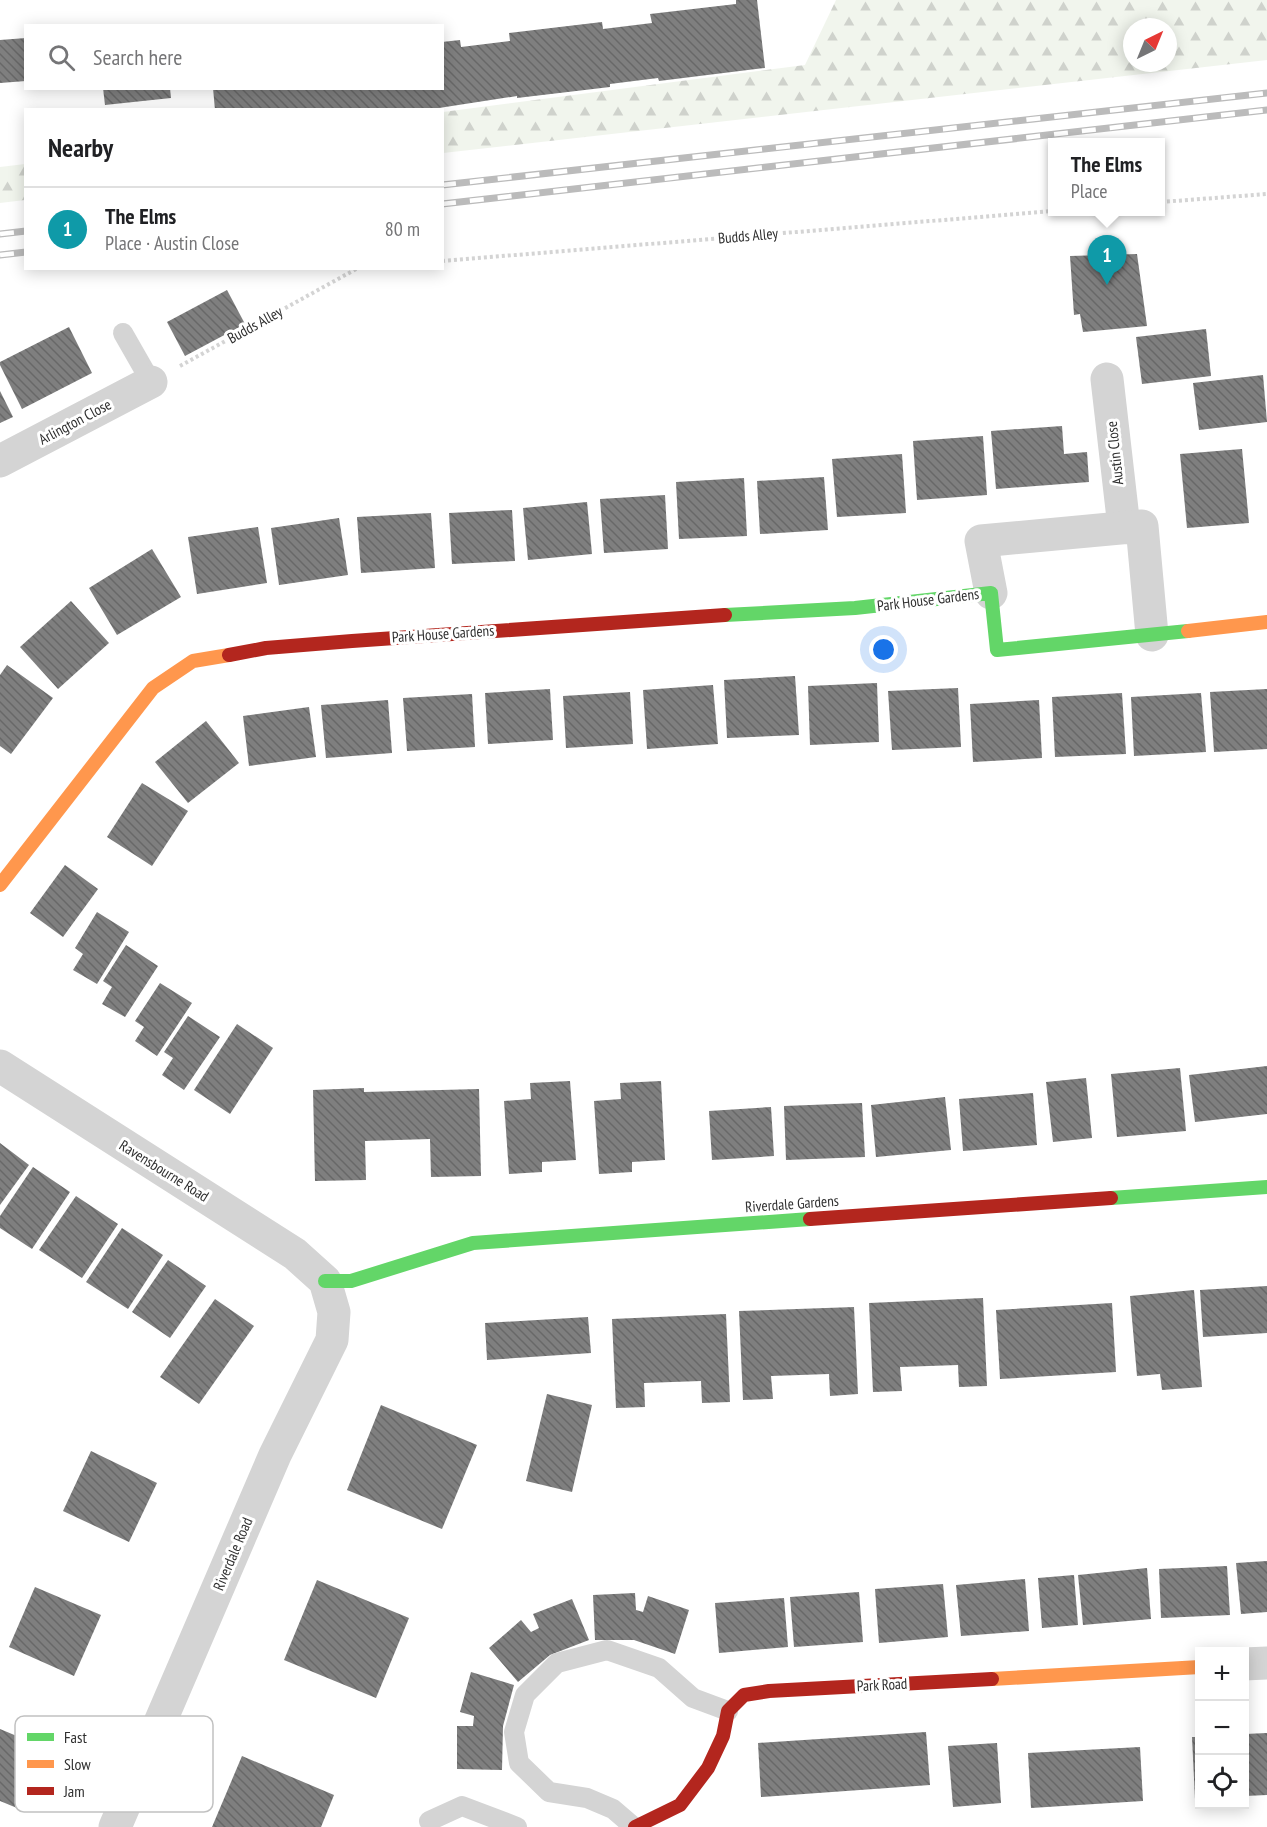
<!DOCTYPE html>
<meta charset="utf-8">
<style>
:root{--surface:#fff;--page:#f6f6f6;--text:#202124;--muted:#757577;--line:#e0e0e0;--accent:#ea580c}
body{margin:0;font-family:"PT Sans Narrow",sans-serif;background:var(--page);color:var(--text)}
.controls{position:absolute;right:18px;bottom:18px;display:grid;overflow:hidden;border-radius:0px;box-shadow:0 3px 15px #0003}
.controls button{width:54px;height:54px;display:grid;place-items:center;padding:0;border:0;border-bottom:2px solid var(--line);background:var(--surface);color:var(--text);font:30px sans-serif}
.compass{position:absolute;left:1123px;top:18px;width:54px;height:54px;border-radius:50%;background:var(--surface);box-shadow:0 3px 15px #0003;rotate:43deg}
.you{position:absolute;left:884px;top:650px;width:21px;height:21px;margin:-15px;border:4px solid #fff;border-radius:50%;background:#1a73e8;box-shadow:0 0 0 9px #1a73e833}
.badge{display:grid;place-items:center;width:39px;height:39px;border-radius:50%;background:var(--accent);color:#fff;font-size:20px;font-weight:700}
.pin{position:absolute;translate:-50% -50px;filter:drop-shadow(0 2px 3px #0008)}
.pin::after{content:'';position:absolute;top:32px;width:21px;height:18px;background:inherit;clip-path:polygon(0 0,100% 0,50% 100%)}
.popup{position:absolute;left:1048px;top:138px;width:117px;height:78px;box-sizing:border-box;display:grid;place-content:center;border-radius:0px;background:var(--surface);filter:drop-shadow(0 2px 4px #0005);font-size:20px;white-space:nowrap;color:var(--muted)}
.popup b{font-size:22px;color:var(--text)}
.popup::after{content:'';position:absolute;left:50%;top:100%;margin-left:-12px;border:12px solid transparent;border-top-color:var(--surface)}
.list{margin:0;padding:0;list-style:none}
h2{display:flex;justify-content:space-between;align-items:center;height:78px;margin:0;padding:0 24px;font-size:26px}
h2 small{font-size:20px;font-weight:400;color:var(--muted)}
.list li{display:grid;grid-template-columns:39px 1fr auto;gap:18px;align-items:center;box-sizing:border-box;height:84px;padding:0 24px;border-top:2px solid var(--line)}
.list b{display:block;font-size:22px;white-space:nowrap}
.list p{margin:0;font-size:20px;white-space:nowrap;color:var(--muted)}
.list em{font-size:20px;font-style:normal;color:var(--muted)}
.icon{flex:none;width:33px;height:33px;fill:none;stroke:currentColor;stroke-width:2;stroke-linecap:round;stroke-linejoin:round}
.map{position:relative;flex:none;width:1267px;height:1827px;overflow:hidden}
.search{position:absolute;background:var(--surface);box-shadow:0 3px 15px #0003;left:24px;top:24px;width:420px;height:66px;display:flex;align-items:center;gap:15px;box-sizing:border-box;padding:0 21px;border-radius:0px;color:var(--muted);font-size:22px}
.panel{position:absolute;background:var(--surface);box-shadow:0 3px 15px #0003;left:24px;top:108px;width:420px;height:162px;border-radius:0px}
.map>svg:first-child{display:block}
</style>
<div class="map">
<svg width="1267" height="1827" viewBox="0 0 1267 1827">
<defs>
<pattern id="forest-firs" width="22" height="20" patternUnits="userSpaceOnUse" patternTransform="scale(1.5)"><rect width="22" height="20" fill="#f1f5ed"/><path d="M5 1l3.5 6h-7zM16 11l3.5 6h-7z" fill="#cfd2cc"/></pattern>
<pattern id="building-back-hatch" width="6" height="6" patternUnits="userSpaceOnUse" patternTransform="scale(1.5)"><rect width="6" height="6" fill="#7f7f7f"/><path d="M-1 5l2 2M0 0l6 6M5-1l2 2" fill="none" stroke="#686868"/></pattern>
</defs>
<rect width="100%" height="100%" fill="#fff"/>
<!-- forest -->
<g fill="url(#forest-firs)" fill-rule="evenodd">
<path d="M836,0H1267V60L443,153V112L805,65ZM1132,27H1168V63H1132Z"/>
<path d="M25,164V200L0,203V167Z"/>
</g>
<!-- building -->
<g fill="url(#building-back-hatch)">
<path d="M736,0H757L765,68L659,81L658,78L610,84V87L517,98V96L426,110H215L213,88H442V42L460,40L461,47L510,41L509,33L602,22L603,29L652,23L650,14L736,4Z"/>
<path d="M26,38V81L0,83V40Z"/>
<path d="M103,88H170L171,98L105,105Z"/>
<path d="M1137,254L1147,326L1083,332L1080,314L1074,315L1070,256Z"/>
<path d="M227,290L245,324L185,356L167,322Z"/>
<path d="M69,327L92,373L22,409L0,365V362Z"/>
<path d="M1206,329L1211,376L1142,384L1136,337Z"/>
<path d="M1263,375L1267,422L1199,430L1193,383Z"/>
<path d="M0,391L13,417L0,423Z"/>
<path d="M1062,426L1064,454L1087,452L1089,482L996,489L991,431Z"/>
<path d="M983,436L987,495L917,500L913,441Z"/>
<path d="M1242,449L1249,523L1187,528L1180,454Z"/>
<path d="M902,454L906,513L837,517L832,459Z"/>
<path d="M824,477L828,530L760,534L757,481Z"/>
<path d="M744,478L747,536L679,539L676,482Z"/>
<path d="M665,495L668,549L604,553L600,499Z"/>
<path d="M587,502L592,554L528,560L523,508Z"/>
<path d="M512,510L515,561L452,564L449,513Z"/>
<path d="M431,513L435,568L361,573L357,517Z"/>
<path d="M339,518L348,575L279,585L271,528Z"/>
<path d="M258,527L267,583L197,594L188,537Z"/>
<path d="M152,549L181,597L117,635L89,588Z"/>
<path d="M71,601L109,643L58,689L20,647Z"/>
<path d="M7,665L53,698L11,754L0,746V675Z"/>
<path d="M795,676L799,735L727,738L724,680Z"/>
<path d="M877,683L879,742L810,745L808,686Z"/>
<path d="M713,685L718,744L647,749L643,690Z"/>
<path d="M958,688L961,747L892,750L888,691Z"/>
<path d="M550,689L553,740L488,744L485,693Z"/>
<path d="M1267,689V749L1214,752L1210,692Z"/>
<path d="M630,692L633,744L566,748L563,696Z"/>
<path d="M1122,693L1126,754L1055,757L1052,697Z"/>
<path d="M1201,693L1206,752L1134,756L1131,697Z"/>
<path d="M472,694L475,747L407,751L403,698Z"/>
<path d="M388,700L392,753L326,758L321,705Z"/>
<path d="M1039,700L1042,758L973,762L970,704Z"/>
<path d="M309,707L316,757L249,766L243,716Z"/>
<path d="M206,721L239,763L188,803L155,762Z"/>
<path d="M142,783L188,811L152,866L107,837Z"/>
<path d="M65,865L98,889L63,937L30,913Z"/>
<path d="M97,912L129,932L97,984L73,970L83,954L75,948Z"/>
<path d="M126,945L158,966L125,1017L102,1004L112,987L103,981Z"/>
<path d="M160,983L192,1003L157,1056L135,1041L144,1027L135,1021Z"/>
<path d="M188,1016L220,1037L184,1090L162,1075L173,1058L164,1052Z"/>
<path d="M237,1024L273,1048L230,1114L194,1090Z"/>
<path d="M1267,1066V1114L1195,1122L1189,1075Z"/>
<path d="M1180,1068L1186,1131L1117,1137L1111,1074Z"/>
<path d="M1086,1078L1092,1138L1053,1142L1046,1082Z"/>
<path d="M570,1081L576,1160L542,1162V1172L509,1174L504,1101L531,1099L530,1083Z"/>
<path d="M661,1081L665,1160L632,1162V1172L599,1174L594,1101L621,1099L620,1083Z"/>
<path d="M364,1088V1092L479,1089L481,1176L431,1177L430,1139L365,1141L366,1180L315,1181L313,1090Z"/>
<path d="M1033,1093L1037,1145L963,1151L959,1099Z"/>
<path d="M945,1097L951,1150L876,1157L871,1105Z"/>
<path d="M862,1103L865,1157L786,1160L784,1106Z"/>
<path d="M771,1107L774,1156L712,1160L709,1111Z"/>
<path d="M0,1143L29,1165L0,1205Z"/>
<path d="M33,1167L70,1192L32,1249L0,1228V1216Z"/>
<path d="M76,1196L118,1224L82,1278L39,1250Z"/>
<path d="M122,1228L163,1255L128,1309L86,1282Z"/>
<path d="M168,1260L206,1286L170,1338L132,1312Z"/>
<path d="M1267,1286V1333L1203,1337L1200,1290Z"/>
<path d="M1194,1290L1202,1387L1162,1390L1160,1374L1137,1376L1130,1296Z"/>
<path d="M983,1298L987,1386L959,1387L958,1365L900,1367L902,1391L873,1392L869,1303Z"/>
<path d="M215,1299L254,1326L199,1404L160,1377Z"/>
<path d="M1112,1303L1116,1372L1000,1379L996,1310Z"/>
<path d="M854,1307L858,1394L830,1396L829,1374L771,1376L773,1399L743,1400L739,1311Z"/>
<path d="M726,1314L730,1402L702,1403L701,1381L644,1383L645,1407L616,1408L612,1319Z"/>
<path d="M588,1317L591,1353L487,1360L485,1323Z"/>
<path d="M547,1394L592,1405L572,1492L526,1481Z"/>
<path d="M381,1405L477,1445L442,1529L347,1490Z"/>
<path d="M91,1451L157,1483L129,1542L63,1511Z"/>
<path d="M1267,1561V1612L1241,1614L1236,1563Z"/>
<path d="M1227,1566L1230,1615L1161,1618L1159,1569Z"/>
<path d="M1147,1568L1151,1619L1083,1625L1078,1575Z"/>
<path d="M1074,1575L1078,1625L1042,1628L1038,1578Z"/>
<path d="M1025,1579L1029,1631L961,1636L956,1585Z"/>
<path d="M317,1580L409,1618L376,1698L284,1660Z"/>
<path d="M943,1584L948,1637L879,1643L875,1589Z"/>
<path d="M35,1587L101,1615L74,1676L9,1647Z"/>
<path d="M859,1592L863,1642L794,1647L790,1597Z"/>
<path d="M635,1593L636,1610L643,1612L648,1596L689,1610L675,1654L634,1640H595L593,1595Z"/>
<path d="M784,1598L788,1647L719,1653L715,1603Z"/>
<path d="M572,1599L589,1640L550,1655L518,1682L489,1648L521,1620L531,1632L539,1628L533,1614Z"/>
<path d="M471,1672L514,1685L503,1726L502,1770L457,1769V1726H473L474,1716L460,1712Z"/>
<path d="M0,1729L43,1747L17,1808L0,1801Z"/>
<path d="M926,1732L930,1785L761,1797L758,1743Z"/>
<path d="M1267,1733V1795L1245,1796V1734Z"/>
<path d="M1192,1737H1200V1799H1195Z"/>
<path d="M997,1743L1001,1803L953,1807L948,1746Z"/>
<path d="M1140,1747L1143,1801L1031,1808L1028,1753Z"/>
<path d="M242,1756L334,1795L321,1827H212Z"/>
</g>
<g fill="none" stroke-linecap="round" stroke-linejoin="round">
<!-- path -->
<g stroke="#d4d4d4" stroke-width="4" stroke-dasharray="3 3" stroke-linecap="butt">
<path d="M1161,202L1267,194"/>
<path d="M442,261L1053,211"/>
<path d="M180,366L358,268"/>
</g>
<!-- lane -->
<g stroke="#d4d4d4" stroke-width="20">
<path d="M123,333L151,382"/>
<path d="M429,1821L462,1806L517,1827"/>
<path d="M634,1827L613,1809L587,1798L549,1792L519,1763L514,1732L525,1695L557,1663L607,1650L659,1668L693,1698L728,1711"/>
</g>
<!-- street -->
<g stroke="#d4d4d4" stroke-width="33">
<path d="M1107,379L1124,527"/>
<path d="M0,461L151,382"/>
<path d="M991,593L981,541L1142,526L1152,635"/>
<path d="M0,1066L295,1254L325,1281L334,1312L332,1340L275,1455L115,1827"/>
<path d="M1244,1664L1267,1663"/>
</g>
<!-- fast -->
<g stroke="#63d668" stroke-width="14">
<path d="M725,615L855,608L991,593L997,650L1188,631"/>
<path d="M1111,1198L1267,1187"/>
<path d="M325,1281H351L473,1243L810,1219"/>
</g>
<!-- slow -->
<g stroke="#ff974d" stroke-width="14">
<path d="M1188,631L1267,622"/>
<path d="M0,885L153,688L193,661L229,655"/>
<path d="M992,1679L1200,1667"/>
</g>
<!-- jam -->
<g stroke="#b3261e" stroke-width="14">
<path d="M229,655L266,648L352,641L725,615"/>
<path d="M810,1219L1111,1198"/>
<path d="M635,1827L680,1805L708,1768L723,1736L728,1711L744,1695L769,1691L992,1679"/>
</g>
<!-- rail casing -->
<g stroke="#bbb" stroke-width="7">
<g id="rail">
<path d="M442,185L1267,93"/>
<path d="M442,204L1267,110"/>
<path d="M0,234L26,231"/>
<path d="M0,255L26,252"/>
</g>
</g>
<!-- rail -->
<use href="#rail" stroke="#fff" stroke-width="4.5" stroke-dasharray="14" stroke-linecap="butt"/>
</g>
<g text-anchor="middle" stroke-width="6" stroke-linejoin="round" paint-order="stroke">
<!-- street labels -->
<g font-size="15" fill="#2f2f2f" stroke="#fff">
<text transform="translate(748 236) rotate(-5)" y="5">Budds Alley</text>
<text transform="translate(255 325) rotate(-29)" y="5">Budds Alley</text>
<text transform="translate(75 422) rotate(-28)" y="5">Arlington Close</text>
<text transform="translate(1115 453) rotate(-96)" y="5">Austin Close</text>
<text transform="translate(928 600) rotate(-7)" y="5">Park House Gardens</text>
<text transform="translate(443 634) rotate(-4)" y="5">Park House Gardens</text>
<text transform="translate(164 1171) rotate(32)" y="5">Ravensbourne Road</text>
<text transform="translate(792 1204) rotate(-4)" y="5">Riverdale Gardens</text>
<text transform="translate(233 1554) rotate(-67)" y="5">Riverdale Road</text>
<text transform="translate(882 1685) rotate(-3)" y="5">Park Road</text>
</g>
</g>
<!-- legend -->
<rect x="15" y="1716" width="198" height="96" rx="9" fill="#fff" stroke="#c1c1c1" stroke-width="1.5"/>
<rect x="27" y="1733" width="27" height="8" fill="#63d668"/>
<rect x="27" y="1760" width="27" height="8" fill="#ff974d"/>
<rect x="27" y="1787" width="27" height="8" fill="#b3261e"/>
<g font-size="16" fill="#2f2f2f">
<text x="64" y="1743">Fast</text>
<text x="64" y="1770">Slow</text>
<text x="64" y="1797">Jam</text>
</g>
</svg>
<div class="controls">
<button>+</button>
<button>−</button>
<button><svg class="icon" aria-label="locate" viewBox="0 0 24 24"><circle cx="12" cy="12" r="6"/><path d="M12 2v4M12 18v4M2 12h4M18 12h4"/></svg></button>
</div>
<svg class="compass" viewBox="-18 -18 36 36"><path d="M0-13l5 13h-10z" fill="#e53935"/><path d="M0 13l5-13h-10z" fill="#757577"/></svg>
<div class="you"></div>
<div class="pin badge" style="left:1107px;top:285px;background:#0f9aa8">1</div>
<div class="popup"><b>The Elms</b>Place</div>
<div class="search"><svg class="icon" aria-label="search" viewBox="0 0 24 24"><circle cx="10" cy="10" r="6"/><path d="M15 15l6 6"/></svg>Search here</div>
<section class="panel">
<h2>Nearby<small></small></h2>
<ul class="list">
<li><span class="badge" style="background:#0f9aa8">1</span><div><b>The Elms</b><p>Place · Austin Close</p></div><em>80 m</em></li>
</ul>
</section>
</div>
